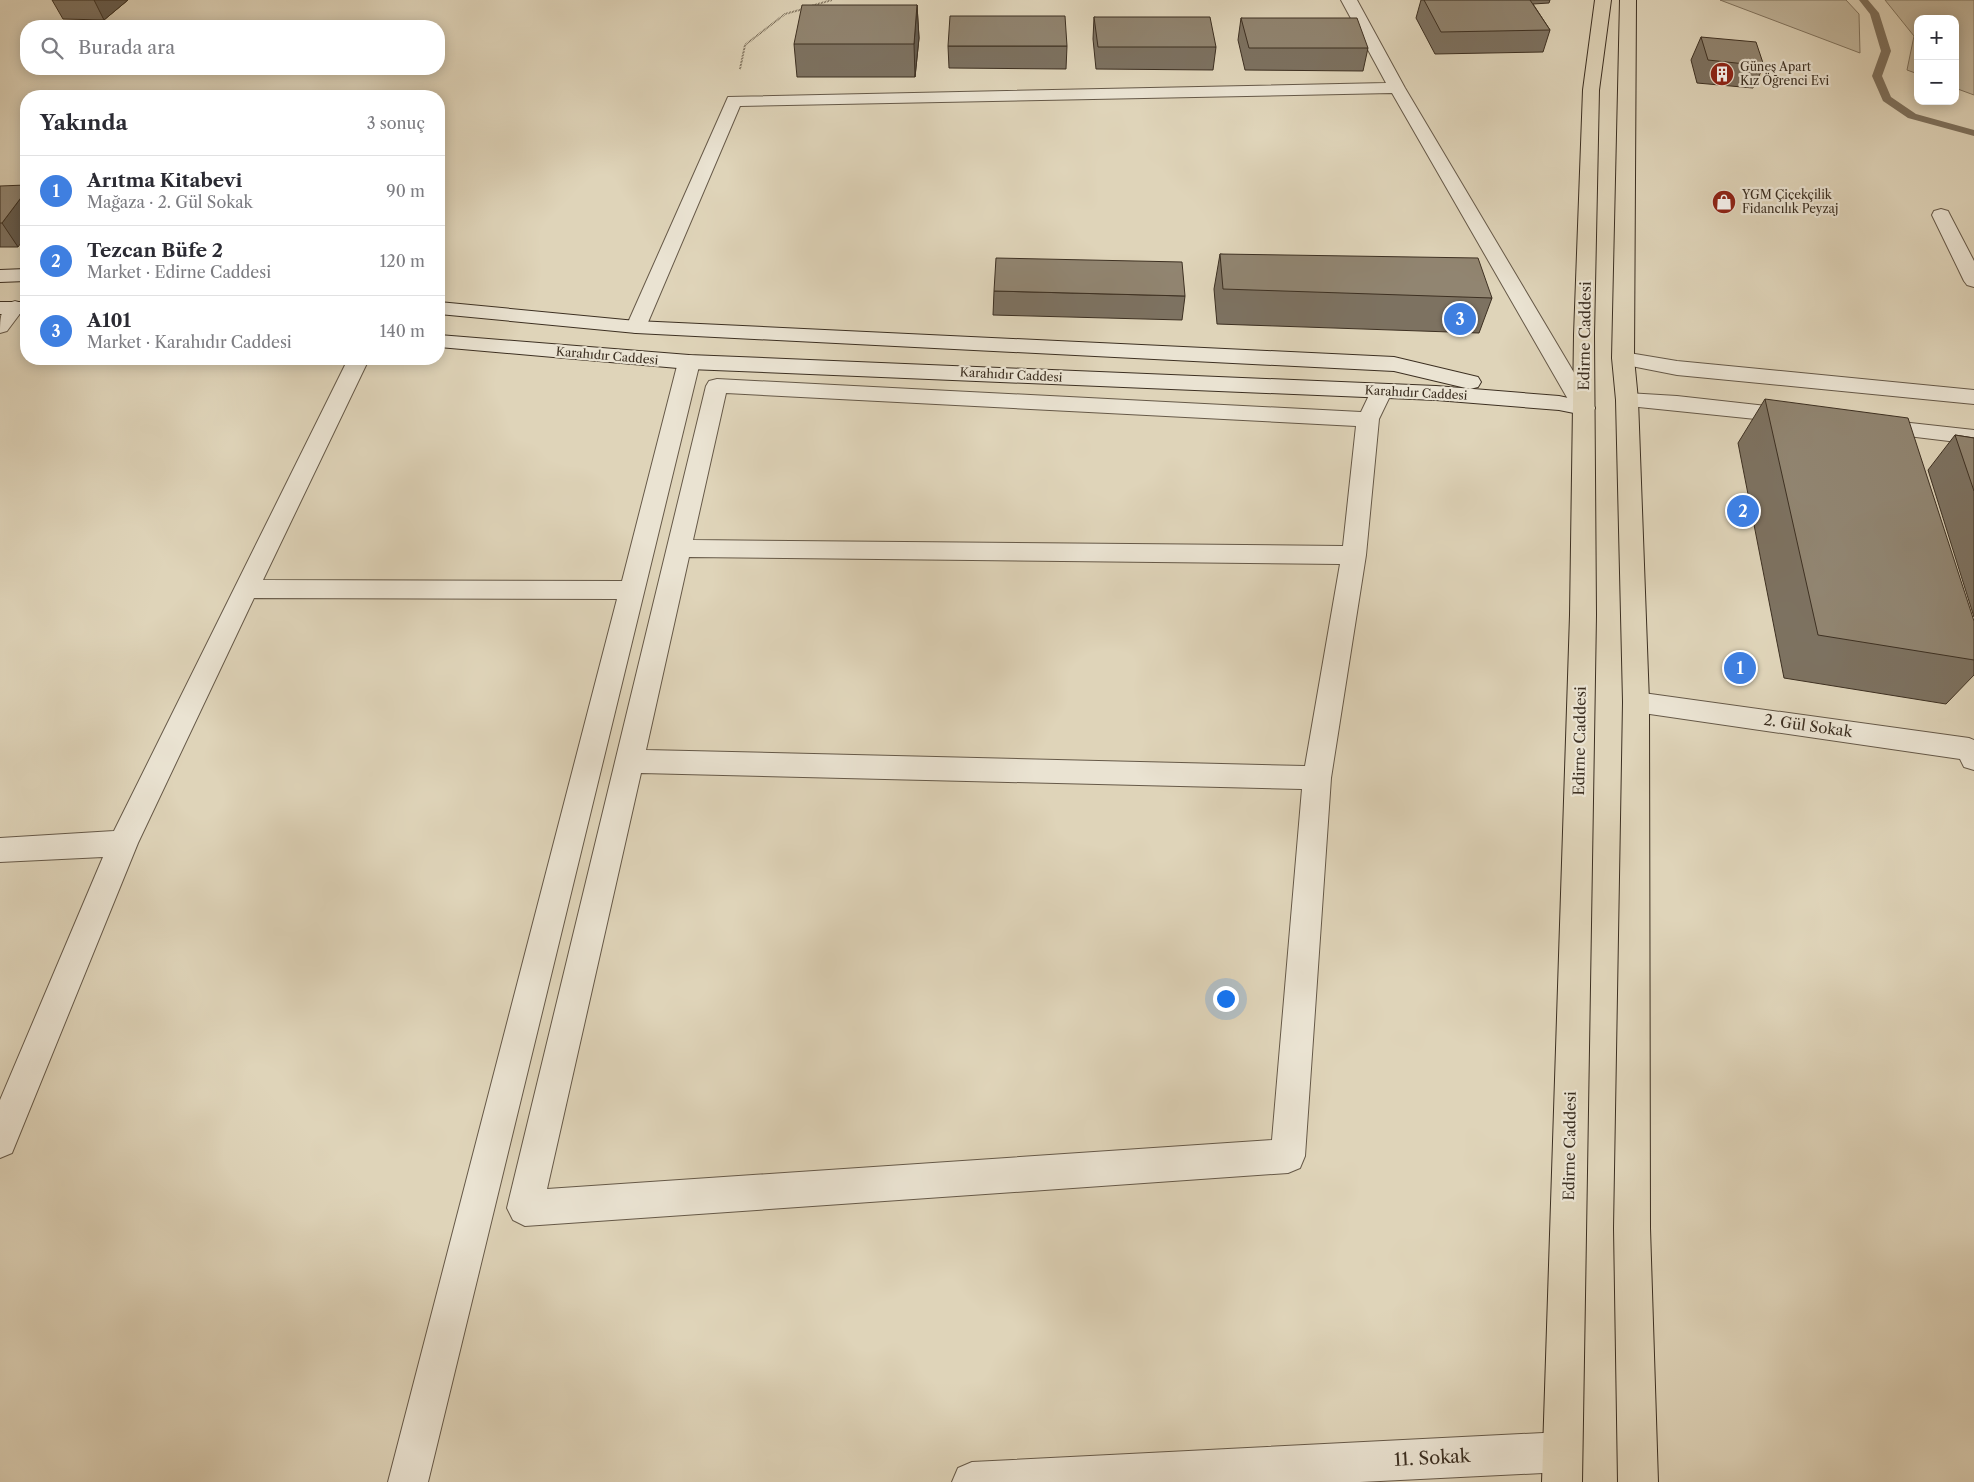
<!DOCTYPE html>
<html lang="tr">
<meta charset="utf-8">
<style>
:root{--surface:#fff;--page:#f7f7f7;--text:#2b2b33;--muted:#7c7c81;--line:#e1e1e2;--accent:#d93025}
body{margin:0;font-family:"Libre Caslon Text",serif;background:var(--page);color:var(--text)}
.controls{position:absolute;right:15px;top:15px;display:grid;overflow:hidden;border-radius:10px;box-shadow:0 2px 12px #0003}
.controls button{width:45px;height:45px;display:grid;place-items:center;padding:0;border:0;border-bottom:1px solid var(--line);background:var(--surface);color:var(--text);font:25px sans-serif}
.you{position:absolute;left:1225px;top:998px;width:18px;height:18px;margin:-12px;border:4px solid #fff;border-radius:50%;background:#1a73e8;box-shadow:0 0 0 8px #1a73e833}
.badge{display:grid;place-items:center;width:32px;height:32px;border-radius:50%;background:var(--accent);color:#fff;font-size:16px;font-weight:700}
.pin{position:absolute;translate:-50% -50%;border:2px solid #fff;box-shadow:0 1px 5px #0006}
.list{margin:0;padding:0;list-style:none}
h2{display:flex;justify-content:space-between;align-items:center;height:65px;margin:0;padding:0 20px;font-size:21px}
h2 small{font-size:16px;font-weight:400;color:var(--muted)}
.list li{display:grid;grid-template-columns:32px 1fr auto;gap:15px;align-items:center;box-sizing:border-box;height:70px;padding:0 20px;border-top:1px solid var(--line)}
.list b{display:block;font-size:19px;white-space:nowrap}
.list p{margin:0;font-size:16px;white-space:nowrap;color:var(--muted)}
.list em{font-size:16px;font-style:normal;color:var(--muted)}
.icon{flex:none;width:28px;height:28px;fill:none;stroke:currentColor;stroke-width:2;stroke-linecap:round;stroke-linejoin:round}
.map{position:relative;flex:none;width:1974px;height:1482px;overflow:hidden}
.search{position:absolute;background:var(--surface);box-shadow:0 2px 12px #0003;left:20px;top:20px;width:425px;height:55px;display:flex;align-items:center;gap:12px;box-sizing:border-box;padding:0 18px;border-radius:20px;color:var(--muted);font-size:19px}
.panel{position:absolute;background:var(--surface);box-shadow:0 2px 12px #0003;left:20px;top:90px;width:425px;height:275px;border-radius:20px}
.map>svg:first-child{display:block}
</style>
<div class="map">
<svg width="1974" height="1482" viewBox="0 0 1974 1482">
<rect width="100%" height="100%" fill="#dfd4b9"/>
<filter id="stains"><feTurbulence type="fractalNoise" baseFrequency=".004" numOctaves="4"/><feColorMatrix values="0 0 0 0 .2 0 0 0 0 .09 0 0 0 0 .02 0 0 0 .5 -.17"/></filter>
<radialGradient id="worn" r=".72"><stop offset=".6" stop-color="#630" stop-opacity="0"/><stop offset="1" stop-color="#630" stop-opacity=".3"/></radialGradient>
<!-- green -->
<g fill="#c3b89f" stroke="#807460">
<path d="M1720,0H1846L1859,14L1860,53Z"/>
<path d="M1885,0H1974V95L1955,88V19H1918V74L1907,70L1914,36Z"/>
</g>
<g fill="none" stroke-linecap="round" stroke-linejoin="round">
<!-- stream -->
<path fill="#7d715e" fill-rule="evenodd" d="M1859,0H1868L1879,13L1891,51L1882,76L1891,97L1916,114L1974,130V136L1908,118L1883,101L1872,76L1881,51L1870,14Z"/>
<!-- street casing -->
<g stroke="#665948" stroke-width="2">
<g id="street">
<path d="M1341,0H1357L1405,88L1595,408L1592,413L1584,415L1576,413L1573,408L1392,93L740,106L646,327L643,331L636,333L629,331L626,327L728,97L1386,83Z"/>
<path d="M1941,209L1948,211L1950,215L1974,261V287L1967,285L1964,281L1932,215L1934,211Z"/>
<path d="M15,301L22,303L25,307L7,331L0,333C0,319 0,305 15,301Z"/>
<path d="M1623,352L1677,361L1974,390V404L1677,375L1616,363L1612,358L1616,353Z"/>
<path d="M689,355L696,357L700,362L428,1482H388L617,599L254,598L138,843L12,1153L0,1158V1100L103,857L0,862V838L114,831L348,359H369L263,580L622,581L678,362L682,357Z"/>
<path d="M717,379L1361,412L1373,387L1381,385L1389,387L1392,392L1379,419L1366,555L1331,778L1305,1156L1300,1168L1288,1173L525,1226L513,1220L507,1208L706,386L709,381ZM726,393L1356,426L1343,546L693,540ZM689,557L1340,564L1305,766L646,750ZM641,773L1302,789L1272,1140L547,1189Z"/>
<path d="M1627,393L1677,396L1794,409L1802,411L1805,416L1802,421L1794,423L1619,405L1616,400L1619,395Z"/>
<path d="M1874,419L1974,430V444L1866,431L1863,426L1866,421Z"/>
<path d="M1636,692L1969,738L1974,740V770L1964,767L1960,759L1636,712L1627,709L1623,702L1627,695Z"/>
<path d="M1562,1432L1576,1438L1582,1452L1576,1466L1562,1472L1360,1482H952L958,1468L972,1462Z"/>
</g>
</g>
<!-- secondary casing -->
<g stroke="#3d3022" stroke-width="2">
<g id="secondary">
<path d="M26,269V281L0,282V270Z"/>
<rect x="0" y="302" width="26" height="12"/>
<path d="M439,302L636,321L1394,357L1478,377L1481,382L1478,387L1470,389L1394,371L636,333L439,314Z"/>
<path d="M439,335L689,355L1436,386L1559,396L1592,403L1595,408L1592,413L1584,415L1559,410L1436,400L689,369L439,347Z"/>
</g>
</g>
<!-- highway casing -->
<g stroke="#3d3022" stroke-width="2">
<g id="highway">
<path d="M1595,0H1611L1599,90L1594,335L1596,615L1582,1482H1542L1570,615L1574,335L1583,90Z"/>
<path d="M1620,0H1636L1634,358L1638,400L1649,702L1650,1228L1658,1482H1618L1614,1228L1623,702L1616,400L1612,358Z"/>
</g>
</g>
<!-- path -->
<g stroke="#3d3022" stroke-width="2" stroke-dasharray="0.5 1" stroke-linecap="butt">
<path d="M811,6L832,0"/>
<path d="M740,69L745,45L785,14L803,9"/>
</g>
<!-- street -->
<use href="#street" fill="#eae3d2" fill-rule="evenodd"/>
<!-- secondary -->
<use href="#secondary" fill="#eae3d2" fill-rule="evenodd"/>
<!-- highway -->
<use href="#highway" fill="#dfd4b9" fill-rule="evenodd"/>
</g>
<!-- wall -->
<g fill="#7d7261" stroke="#3d3022">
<path d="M52,0H128L104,20L63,19Z"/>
<path d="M1421,0H1550L1549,3L1533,4L1550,30L1543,52L1435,54L1416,18Z"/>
<path d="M917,5L919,38L915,77H797L794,44Z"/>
<path d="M1094,17L1216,47L1213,70L1096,69L1093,39Z"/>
<path d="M1241,18L1368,48L1363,71L1245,70L1238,40Z"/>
<path d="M1701,37L1764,66L1753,88L1697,83L1691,60Z"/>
<path d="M948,46H1067L1066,69L949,68Z"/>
<path d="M0,186L18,247H0Z"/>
<path d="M1220,254L1492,298L1479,333L1217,324L1214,289Z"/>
<path d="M994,291L1185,296L1182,320L993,315Z"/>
<path d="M1765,399L1974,621V675L1946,704L1784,678L1738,443Z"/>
<path d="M1955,435L1974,438V617L1928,470Z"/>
</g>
<!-- shaded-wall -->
<g fill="#665d4f" stroke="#3d3022">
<path d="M94,0H128L104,20Z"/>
<path d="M917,5L919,38L915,77L914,44Z"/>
<path d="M26,191V236L18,247L2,223Z"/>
</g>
<!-- building -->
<g fill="#918571" stroke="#3d3022">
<path d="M1424,0H1530L1550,30L1441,32Z"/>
<path d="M802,5H917L914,44H794Z"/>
<path d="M950,16H1065L1067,46H948Z"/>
<path d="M1094,17H1210L1216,47H1098Z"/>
<path d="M1241,18H1357L1368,48H1249Z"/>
<path d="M1701,37L1756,42L1764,66L1708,60Z"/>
<path d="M26,185V191L2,223H0V186Z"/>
<path d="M1220,254L1478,258L1492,298L1223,289Z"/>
<path d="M996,258L1182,262L1185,296L994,291Z"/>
<path d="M1765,399L1908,418L1974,621V660L1818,635Z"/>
<path d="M1955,435L1974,438V491Z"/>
</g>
<!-- icons -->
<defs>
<g id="building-disc" transform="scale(1.25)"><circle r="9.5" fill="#8f2418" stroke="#eae3d2"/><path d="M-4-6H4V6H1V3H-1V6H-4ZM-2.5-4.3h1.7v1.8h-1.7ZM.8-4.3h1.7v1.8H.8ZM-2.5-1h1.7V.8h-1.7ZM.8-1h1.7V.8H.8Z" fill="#fff"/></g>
<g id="shop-disc" transform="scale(1.25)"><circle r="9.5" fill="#8f2418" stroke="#eae3d2"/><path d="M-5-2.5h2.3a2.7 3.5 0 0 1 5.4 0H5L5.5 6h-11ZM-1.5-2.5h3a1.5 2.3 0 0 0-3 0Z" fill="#fff"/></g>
</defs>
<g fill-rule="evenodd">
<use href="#building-disc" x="1722" y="74"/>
<use href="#shop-disc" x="1724" y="202"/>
</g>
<g text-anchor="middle" stroke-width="4.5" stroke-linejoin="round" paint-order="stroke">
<!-- far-poi labels -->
<g font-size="12" fill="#3d3022" stroke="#eae3d2" text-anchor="start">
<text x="1740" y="71">Güneş Apart<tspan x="1740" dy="14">Kız Öğrenci Evi</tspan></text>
<text x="1742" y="199">YGM Çiçekçilik<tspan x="1742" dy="14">Fidancılık Peyzaj</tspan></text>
</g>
<!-- far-street labels -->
<g font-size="12" fill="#3d3022" stroke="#eae3d2">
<text transform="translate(607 356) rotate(5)" y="4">Karahıdır Caddesi</text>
<text transform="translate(1011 375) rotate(3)" y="4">Karahıdır Caddesi</text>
<text transform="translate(1416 393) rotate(3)" y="4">Karahıdır Caddesi</text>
</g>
<!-- street labels -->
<g font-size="15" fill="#3d3022" stroke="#eae3d2">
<text transform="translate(1585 336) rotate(-89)" y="5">Edirne Caddesi</text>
<text transform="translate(1808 726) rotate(8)" y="5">2. Gül Sokak</text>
<text transform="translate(1580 741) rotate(-89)" y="5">Edirne Caddesi</text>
<text transform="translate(1570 1146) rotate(-89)" y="5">Edirne Caddesi</text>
</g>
<!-- near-street labels -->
<g font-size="18" fill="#3d3022" stroke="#eae3d2">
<text transform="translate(1432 1458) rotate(-3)" y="6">11. Sokak</text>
</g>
</g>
<rect width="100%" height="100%" filter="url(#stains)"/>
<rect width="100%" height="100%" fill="url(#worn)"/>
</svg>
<div class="controls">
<button>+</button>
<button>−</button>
</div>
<div class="you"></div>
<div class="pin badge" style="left:1740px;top:668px;background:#3f7fe0">1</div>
<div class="pin badge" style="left:1743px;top:511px;background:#3f7fe0">2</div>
<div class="pin badge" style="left:1460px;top:319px;background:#3f7fe0">3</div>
<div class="search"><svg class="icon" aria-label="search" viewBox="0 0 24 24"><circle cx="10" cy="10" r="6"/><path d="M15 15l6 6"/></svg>Burada ara</div>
<section class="panel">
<h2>Yakında<small>3 sonuç</small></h2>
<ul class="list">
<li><span class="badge" style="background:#3f7fe0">1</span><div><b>Arıtma Kitabevi</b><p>Mağaza · 2. Gül Sokak</p></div><em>90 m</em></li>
<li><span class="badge" style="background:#3f7fe0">2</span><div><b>Tezcan Büfe 2</b><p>Market · Edirne Caddesi</p></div><em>120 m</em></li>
<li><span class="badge" style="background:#3f7fe0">3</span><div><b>A101</b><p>Market · Karahıdır Caddesi</p></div><em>140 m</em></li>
</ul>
</section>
</div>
